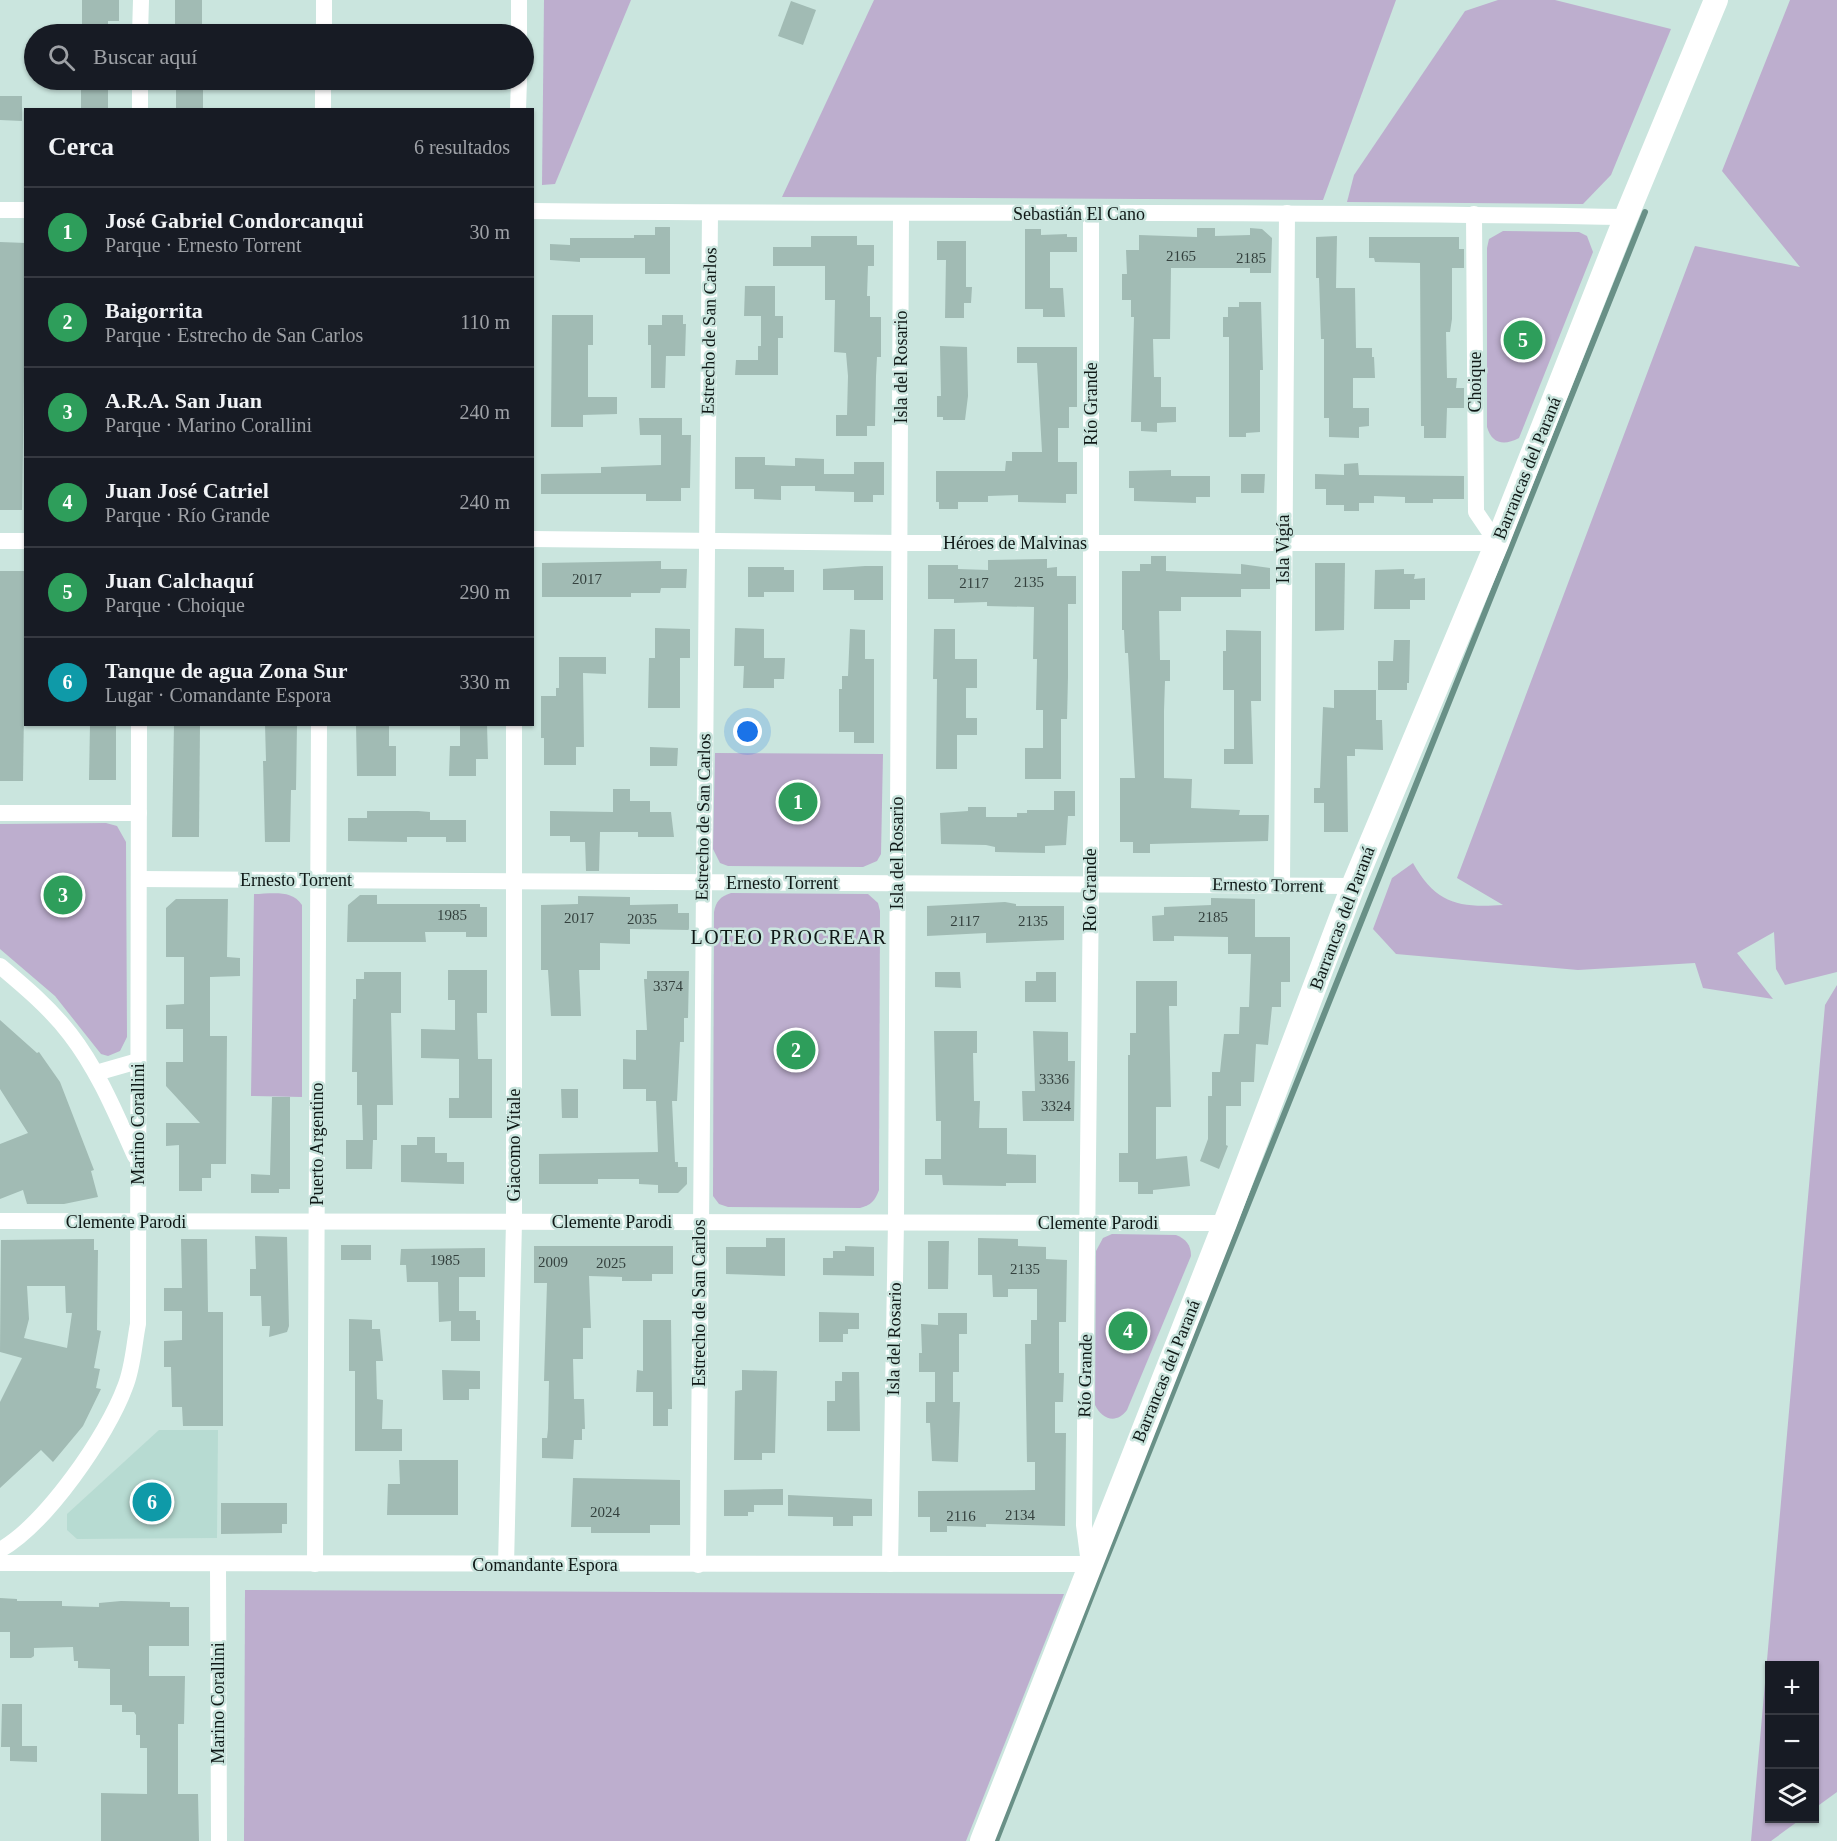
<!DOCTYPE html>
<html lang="es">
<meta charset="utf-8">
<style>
:root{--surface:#171b24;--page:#20242c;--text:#f1f3f6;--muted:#9ea1a6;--line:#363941;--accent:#bea2d7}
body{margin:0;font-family:Georgia,serif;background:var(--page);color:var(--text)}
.controls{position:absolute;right:18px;bottom:18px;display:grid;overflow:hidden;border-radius:0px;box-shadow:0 2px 4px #0004}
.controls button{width:54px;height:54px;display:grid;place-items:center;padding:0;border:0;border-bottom:2px solid var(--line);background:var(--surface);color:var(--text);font:30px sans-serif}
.you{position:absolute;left:748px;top:732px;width:21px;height:21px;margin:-15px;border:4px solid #fff;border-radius:50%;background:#1a73e8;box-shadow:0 0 0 9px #1a73e833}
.badge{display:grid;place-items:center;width:39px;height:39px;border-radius:50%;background:var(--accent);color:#fff;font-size:20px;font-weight:700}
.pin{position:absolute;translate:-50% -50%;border:3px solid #fff;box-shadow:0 2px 6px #0006}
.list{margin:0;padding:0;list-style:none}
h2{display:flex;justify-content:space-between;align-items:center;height:78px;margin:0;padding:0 24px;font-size:26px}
h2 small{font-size:20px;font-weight:400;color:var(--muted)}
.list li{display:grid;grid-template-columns:39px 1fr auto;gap:18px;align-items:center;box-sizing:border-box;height:90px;padding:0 24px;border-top:2px solid var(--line)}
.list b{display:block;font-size:22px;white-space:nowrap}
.list p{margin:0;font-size:20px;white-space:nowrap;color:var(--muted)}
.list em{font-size:20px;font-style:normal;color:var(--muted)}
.icon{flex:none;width:33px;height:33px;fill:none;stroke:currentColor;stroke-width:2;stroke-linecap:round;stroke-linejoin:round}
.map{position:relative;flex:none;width:1837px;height:1841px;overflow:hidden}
.search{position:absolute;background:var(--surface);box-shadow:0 2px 4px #0004;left:24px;top:24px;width:510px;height:66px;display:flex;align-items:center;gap:15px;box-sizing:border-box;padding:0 21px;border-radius:33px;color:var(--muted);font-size:22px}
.panel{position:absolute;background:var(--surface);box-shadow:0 2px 4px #0004;left:24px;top:108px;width:510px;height:618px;border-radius:0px}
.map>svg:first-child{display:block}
</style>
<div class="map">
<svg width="1837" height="1841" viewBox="0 0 1837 1841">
<rect width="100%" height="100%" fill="#cae5de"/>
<!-- built -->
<path fill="#b7dbd2" d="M159,1430H218L217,1538L77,1539L67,1530V1514Z"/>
<!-- green -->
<g fill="#bdaece">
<path d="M544,0H631L555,184L542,185Z"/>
<path d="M874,0H1396L1323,200L782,197Z"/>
<path d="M1498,0H1555L1671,29L1611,175L1583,204L1347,202L1354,175L1465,11Z"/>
<path d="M1790,0H1837V972L1785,985L1776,969L1774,932L1737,953L1773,999L1703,988L1695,963L1578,970L1396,954L1373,929L1392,878L1413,863C1436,904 1459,908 1503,905L1457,878L1695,246L1800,267L1722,171Z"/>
<path d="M1503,231L1579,232L1587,236L1593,252L1519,438C1504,446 1492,444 1487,427V248L1489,239Z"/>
<path d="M715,753L883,754L881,854L877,861L863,867L728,866L720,863L713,849Z"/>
<path d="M106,823L117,826L126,842L127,1037L120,1051L108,1056L101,1054L55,996L0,949V824Z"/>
<path d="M731,893L868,894L878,903L880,911L879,1190C875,1201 871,1205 860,1208L728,1207L719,1204L713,1196L714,912C716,901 720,897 731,893Z"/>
<path d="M254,894C271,894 292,889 302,905V1097L251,1096Z"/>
<path d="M1837,985V1792L1815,1808L1814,1666H1770V1818L1801,1819L1771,1841H1751L1825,1005Z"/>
<path d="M1112,1234L1176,1235C1186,1239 1191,1245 1191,1256L1127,1410C1117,1424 1102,1420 1095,1405L1096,1251L1103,1238Z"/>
<path d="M245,1590L1064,1594L966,1841H244Z"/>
</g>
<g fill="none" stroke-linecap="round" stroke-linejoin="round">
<!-- stream -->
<path stroke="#699087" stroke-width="6" d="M996,1841L1099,1577L1645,212"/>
</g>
<!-- building -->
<g fill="#a1bbb4" fill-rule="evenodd">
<path d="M82,0H119V21H108V34H82Z"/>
<rect x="175" y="0" width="27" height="34"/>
<path d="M791,1L816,10L803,45L778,36Z"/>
<path d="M81,80H108V108L81,110Z"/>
<rect x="176" y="85" width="27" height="25"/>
<path d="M0,96H22V121L0,120Z"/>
<path d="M655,227H670V274H645V258H580V262L550,260V244L570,245V238H634V235H655Z"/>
<path d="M1197,228H1215V236L1250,235V228L1262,229L1272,238L1271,273H1250V268H1171L1170,339H1153L1154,377H1161V407H1176V422L1157,423V432L1141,431V422H1131L1134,317H1131V300H1122V274H1127L1126,250H1139V235L1197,237Z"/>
<path d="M1025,229H1041V235L1067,234V237H1077V252H1050V288H1063L1065,317H1043V309H1025Z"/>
<path d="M811,236H857V245H874V266H868L867,296H870V317H881V357H877L876,376L875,426H867V436H836V415H847L848,376L846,353L834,352L835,300H825V266H773V247H811Z"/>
<path d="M1337,236L1336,288H1355L1356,348H1372V357H1374L1375,378H1353V408H1369V426L1359,427V438L1329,437V418H1324V339H1321L1319,278H1316V237Z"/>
<path d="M1369,237H1459V249H1464V268H1452V319L1450,332H1446L1447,378H1457L1456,388H1464V408H1447L1446,438H1424V426H1421L1420,263L1375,262L1374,258H1369Z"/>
<path d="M937,241H966V287H972L971,303H964V318H945L946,260H937Z"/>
<path d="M0,242L26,243L22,510H0Z"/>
<path d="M745,286H775V316H744Z"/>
<path d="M1239,302H1261L1263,370H1260V432L1246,433V437H1229V337H1223V317H1228V307H1239Z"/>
<path d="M552,315H593V345H588V397H617V414L583,415V427H551Z"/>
<path d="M662,315H683V324H686L685,356H666L665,388H651V345H648V325H662Z"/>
<path d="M761,316H783V338H778V375H735L736,360H758V346H761Z"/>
<path d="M940,346L967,347L968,396L965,420H943V417H937V396H941Z"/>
<path d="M1017,347H1077V407H1069V428H1058V462H1077V494H1066V503L1018,502V495L988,496V502H958V509H939V502H936V471H1005L1006,461H1012V452H1042L1037,363H1017Z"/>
<path d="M639,418H682V435H691L690,488H681V501H646V494H541V474L601,473V467L661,465V435H640Z"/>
<path d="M735,457H765V465L795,466V458L824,459V474H854V462H884V495H873V502H854V492L815,491V486H781V500L754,499V489H735Z"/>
<path d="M1358,463L1359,475L1464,476V499H1433V503H1405V497L1374,496V503H1359V511H1344V505H1326V489H1315V474L1344,475V464Z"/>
<path d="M1171,470V476H1210V497H1196V503L1134,501V488H1129V471Z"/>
<path d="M1241,474H1265L1264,493H1241Z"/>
<path d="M1151,556H1166V571L1241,574V564L1270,568V589H1241V597H1181V611H1159L1160,660H1170V681H1165L1164,711V778L1192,779L1191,808L1240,810L1239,815H1269L1268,841L1150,844V853H1133V842H1120V778H1135L1128,653H1125L1124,630H1122V571H1140V564H1151Z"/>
<path d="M1047,559V568L1057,567V576H1076V604H1068V677L1067,719H1061V779H1025V748H1043V710H1036L1037,659H1033L1034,607L987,606V602L954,603V599H928V565H958V569L988,570V560Z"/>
<path d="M661,561V569H687L686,588H661L660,593H631V597H542V563Z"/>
<path d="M1315,563H1345L1344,630L1315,631Z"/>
<path d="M865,566H883V600H854V590H823V569Z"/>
<path d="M748,567H784V570H794V592H764V597H748Z"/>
<path d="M1404,569V574H1415L1414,579L1425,578V600H1410V609H1374L1375,570Z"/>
<path d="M0,571H26L23,781H0Z"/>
<path d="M655,628L690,629V658H680V708H648L649,658H655Z"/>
<path d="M735,628L764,629V658H785L784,679H774V688H743L744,666H734Z"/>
<path d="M850,629L865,630V659H874V743H854V732H839V689H842V676H848Z"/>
<path d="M934,629H955V659H977V688H966V718H977V735H957V769H936L937,679H933Z"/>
<path d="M1226,630L1261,631V701H1251L1253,764H1224V749H1234V690H1223V651H1226Z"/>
<path d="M1394,640H1410L1409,683H1407V690H1378V661H1393Z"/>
<path d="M559,657H606V674L583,673L584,747H576V765H544V738H541V696H556V688H559Z"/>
<path d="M1334,690H1376V720H1382L1383,750L1355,749V756H1347L1348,832H1324V803H1314V788H1320L1323,707L1334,708Z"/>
<path d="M90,724H116V780H89Z"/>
<path d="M174,724H200L199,837H172Z"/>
<path d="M265,724H297L296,790H291L290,842H265L263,761H266Z"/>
<path d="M356,724H389V746H396V776H357Z"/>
<path d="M460,724H487L488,759H476V776H449L450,746H460Z"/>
<path d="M650,747L678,748L677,766H650Z"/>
<path d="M613,789H630V801H650V812H671L674,837H638V832H600L599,871H586L585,842H570V836H550V811L613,812Z"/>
<path d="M1054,791H1075V816H1068L1066,845L1045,846V853L995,852V847L986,845L941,844L940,813L968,811V807H986V817H1017V813H1027V810H1054Z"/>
<path d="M367,811H418L430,812V820H466V842H446V837H407V842L348,841V818H367Z"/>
<path d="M360,895H377V904H480V907H487V937H466V932H425L426,942H347L348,905Z"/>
<path d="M578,896L630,897V905L678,904V913H689V930L630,929V944L600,943V970H579L581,1016H551L548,970H541V905L578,904Z"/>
<path d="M1211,898L1255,899V937H1290V982H1281V1007H1272L1268,1045L1256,1044L1254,1082H1241V1106H1226V1145L1228,1146L1219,1169L1200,1161L1208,1139V1096H1212V1072H1220L1224,1034H1239L1240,1007H1249L1251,954H1228V937L1174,936V941H1153L1152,916L1164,915V907L1211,905Z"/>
<path d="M176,899H228L227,957L240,958V976L210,977V1036H227L226,1164H211V1178H202V1191H179V1145L166,1146V1123H200L166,1086V1062H183V1029H166V1005L184,1004V957H166V908Z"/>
<path d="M1005,902L1016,904V906H1064V940L986,943V933L927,936V906Z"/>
<path d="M448,970H487V1013H477L478,1059H492V1118H449V1098H459V1059L421,1058V1029L455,1030V1000H448Z"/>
<path d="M647,971H689L688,1018H684V1042H680L677,1101H672L675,1162H678V1167H687V1184L678,1193H658V1185L639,1184V1179H598V1184H539V1154L658,1152L656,1101H646V1089H623V1059L636,1060V1030H647L644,979H647Z"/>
<path d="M364,972H401V1013H391L393,1105H377V1140H373L372,1169H346V1140H363L362,1105H357V1072H352L353,999H356V979H364Z"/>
<path d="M935,972H960L961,988L935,987Z"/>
<path d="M1036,972H1056V1002H1025V981H1036Z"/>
<path d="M1136,981H1177V1006H1169L1171,1107H1156V1159L1187,1156L1190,1186L1153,1190V1194H1138V1182H1119V1153H1128V1055H1130V1033H1136Z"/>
<path d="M0,1020L37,1053L39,1052L60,1082L94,1170L91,1171L98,1197L64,1204H27L23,1190L0,1199V1144L28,1133L0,1089Z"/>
<path d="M934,1031H977V1053H973L974,1101H980L979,1128H1007V1154L1036,1155V1183H1006V1186L943,1185L942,1175H925V1159H941V1121H936Z"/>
<path d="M1033,1031L1068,1032V1061H1075L1074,1121H1023L1022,1091H1035Z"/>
<path d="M561,1089H578V1118H562Z"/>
<path d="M272,1097H290V1189H279V1193H251V1174L270,1175Z"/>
<path d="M417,1137H435V1153H447V1162H464V1184L401,1182V1145H417Z"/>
<path d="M255,1236L287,1237L289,1326L287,1332L269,1337L270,1326H262L261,1296H250V1269H256Z"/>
<path d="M766,1238H785V1276L726,1274V1247H766Z"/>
<path d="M978,1238L1018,1239V1246L1046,1247V1259L1067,1260L1066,1322H1059V1373H1064L1063,1402H1055V1433H1066L1065,1526L986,1524V1527L947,1526V1532H930V1517H918V1491L1035,1490V1462H1027L1025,1344H1031V1320H1037V1289H1008V1297H993L992,1275H978Z"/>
<path d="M94,1239V1250H98L97,1330L101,1331L94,1368L100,1369L96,1388L101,1389L83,1426L53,1462L41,1450L0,1488V1402L22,1358L0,1352L1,1240ZM27,1286H65L66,1313H72L67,1348L24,1338L29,1319Z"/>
<path d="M181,1239H207L208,1312H223V1426H183L182,1407H172L171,1367H164V1341L182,1340V1311H164V1288H182Z"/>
<path d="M928,1241H949L948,1289H928Z"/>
<rect x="341" y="1245" width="30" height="15"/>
<path d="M534,1246H673V1274H652V1281H622V1277L589,1276L591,1328H583V1359H573L574,1399H584L585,1429H582V1440H574L573,1459L542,1458V1438H547L548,1429L549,1381H544L547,1283H534Z"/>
<path d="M845,1246L874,1247V1276L823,1275V1258H833V1251H845Z"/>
<path d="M485,1248V1277H459V1311H476V1320H480V1341H451V1321L439,1322L438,1282H407L406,1265H400L401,1249Z"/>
<path d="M819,1312L859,1313V1329H848V1334H843V1342H819Z"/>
<path d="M938,1313H967V1334H959V1372H953V1402H960L958,1462L932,1461L930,1423H926V1402H935V1372H919V1353H922L921,1324L938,1325Z"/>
<path d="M349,1319L372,1320V1329H380L383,1361H376L377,1399L383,1400L382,1429H402V1451H355V1371H349Z"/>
<path d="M643,1320H671L672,1409H668V1426H653V1392H636L637,1370L643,1371Z"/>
<path d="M442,1370L480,1371V1389H469V1400H443Z"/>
<path d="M742,1370L777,1371L775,1453H762V1460H734L735,1391L742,1390Z"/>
<path d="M842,1372H859L860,1431H827V1401H835V1381H842Z"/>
<path d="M399,1460H458V1515H387L388,1484H400Z"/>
<path d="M573,1478L680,1480V1525H650V1533H591V1527H571Z"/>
<circle cx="152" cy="1501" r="12"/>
<path d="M783,1489V1505H754V1512H748V1516H724V1490Z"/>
<path d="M788,1495L872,1499V1516H853V1526H833V1517L788,1516Z"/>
<path d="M221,1503H287V1524H282V1533L221,1534Z"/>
<path d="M0,1598L17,1599V1601H62V1606L99,1607V1603L121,1601L170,1602V1607H189V1646H149V1676H185L184,1724H178V1794H198L199,1841H101V1793L147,1794V1748H140V1735H136V1715L134,1712H122V1705H110V1669L78,1668V1661H74L73,1647L34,1648V1656L31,1658H10V1632H0Z"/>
<path d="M2,1704H22V1746H37V1762L10,1761V1747H1Z"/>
</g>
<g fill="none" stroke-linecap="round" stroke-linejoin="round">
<!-- street -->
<g stroke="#fff" stroke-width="16">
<path d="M140,34L141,0"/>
<path d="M324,34V0"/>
<path d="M519,34V0"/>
<path d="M140,110V80"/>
<path d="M323,110V80"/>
<path d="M518,110L519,80"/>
<path d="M0,210H26"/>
<path d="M532,211C897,215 1262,210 1626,217"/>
<path d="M1474,214L1476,512L1497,543"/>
<path d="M532,539L900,543H1497"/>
<path d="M0,541H26"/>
<path d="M0,813H139"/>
<path d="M139,879L1353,886"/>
<path d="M1282,884L1287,213"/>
<path d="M0,966C25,987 50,1008 70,1034C98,1070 116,1114 135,1156"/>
<path d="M96,1073L138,1061"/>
<path d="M0,1221L1225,1223"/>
<path d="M0,1550C46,1524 107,1436 125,1387C133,1368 134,1344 138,1324L139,724"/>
<path d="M0,1563L1089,1564L1084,1525L1091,885V214"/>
<path d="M315,1564L319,724"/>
<path d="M890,1564L896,1222L901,214"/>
<path d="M218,1565L219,1841"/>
<path d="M506,1565L514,1222V724"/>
<path d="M698,1565L710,213"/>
</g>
<!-- secondary -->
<path stroke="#fff" stroke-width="24" d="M982,1841L1225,1223L1353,886L1497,543L1626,217L1716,0"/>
</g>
<g text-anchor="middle" stroke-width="5" stroke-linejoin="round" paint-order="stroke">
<!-- number labels -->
<g font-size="15" fill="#34413e">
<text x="1181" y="261">2165</text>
<text x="1251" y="263">2185</text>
<text x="587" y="584">2017</text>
<text x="1029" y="587">2135</text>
<text x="974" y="588">2117</text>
<text x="452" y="920">1985</text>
<text x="1213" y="922">2185</text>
<text x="579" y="923">2017</text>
<text x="642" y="924">2035</text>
<text x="965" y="926">2117</text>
<text x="1033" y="926">2135</text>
<text x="668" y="991">3374</text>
<text x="1054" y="1084">3336</text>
<text x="1056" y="1111">3324</text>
<text x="445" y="1265">1985</text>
<text x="553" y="1267">2009</text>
<text x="611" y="1268">2025</text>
<text x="1025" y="1274">2135</text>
<text x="605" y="1517">2024</text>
<text x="1020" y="1520">2134</text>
<text x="961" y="1521">2116</text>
</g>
<!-- street labels -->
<g font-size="18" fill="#0f1816" stroke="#cae5de">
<text x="1079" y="220">Sebastián El Cano</text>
<text transform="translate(709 331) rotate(-89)" y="6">Estrecho de San Carlos</text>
<text transform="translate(901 367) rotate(-90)" y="6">Isla del Rosario</text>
<text transform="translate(1475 382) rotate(-90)" y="6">Choique</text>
<text transform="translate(1091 404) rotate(-90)" y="6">Río Grande</text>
<text transform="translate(1527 468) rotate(-68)" y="6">Barrancas del Paraná</text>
<text x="1015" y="549">Héroes de Malvinas</text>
<text transform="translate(1283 549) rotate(-90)" y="6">Isla Vigía</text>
<text transform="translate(703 817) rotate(-89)" y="6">Estrecho de San Carlos</text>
<text transform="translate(897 853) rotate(-90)" y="6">Isla del Rosario</text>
<text x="296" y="886">Ernesto Torrent</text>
<text x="782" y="889">Ernesto Torrent</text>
<text transform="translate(1268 885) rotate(1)" y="6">Ernesto Torrent</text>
<text transform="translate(1090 890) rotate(-90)" y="6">Río Grande</text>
<text transform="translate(1342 918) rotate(-69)" y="6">Barrancas del Paraná</text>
<text transform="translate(138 1124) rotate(-90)" y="6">Marino Corallini</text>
<text transform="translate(317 1144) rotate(-90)" y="6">Puerto Argentino</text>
<text transform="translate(514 1145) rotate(-90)" y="6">Giacomo Vitale</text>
<text x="126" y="1228">Clemente Parodi</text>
<text x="612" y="1228">Clemente Parodi</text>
<text x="1098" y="1229">Clemente Parodi</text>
<text transform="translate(699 1303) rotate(-90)" y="6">Estrecho de San Carlos</text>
<text transform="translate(894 1339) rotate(-89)" y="6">Isla del Rosario</text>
<text transform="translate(1166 1371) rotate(-68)" y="6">Barrancas del Paraná</text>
<text transform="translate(1085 1376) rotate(-89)" y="6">Río Grande</text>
<text x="545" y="1571">Comandante Espora</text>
<text transform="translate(218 1703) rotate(-90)" y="6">Marino Corallini</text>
</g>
<!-- neighbourhood labels -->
<g font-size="20" letter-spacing="1.5" fill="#0f1816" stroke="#cae5de">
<text x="789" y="944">LOTEO PROCREAR</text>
</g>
</g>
</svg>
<div class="controls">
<button>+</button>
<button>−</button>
<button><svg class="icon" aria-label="layers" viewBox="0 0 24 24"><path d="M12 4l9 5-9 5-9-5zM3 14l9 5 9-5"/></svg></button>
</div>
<div class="you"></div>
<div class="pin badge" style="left:798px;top:802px;background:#2e9e5b">1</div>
<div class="pin badge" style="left:796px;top:1050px;background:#2e9e5b">2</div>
<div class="pin badge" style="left:63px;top:895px;background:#2e9e5b">3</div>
<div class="pin badge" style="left:1128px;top:1331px;background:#2e9e5b">4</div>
<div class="pin badge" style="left:1523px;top:340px;background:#2e9e5b">5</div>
<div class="pin badge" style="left:152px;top:1502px;background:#0f9aa8">6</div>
<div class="search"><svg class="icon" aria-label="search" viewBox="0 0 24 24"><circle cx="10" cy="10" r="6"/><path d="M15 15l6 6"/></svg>Buscar aquí</div>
<section class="panel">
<h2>Cerca<small>6 resultados</small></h2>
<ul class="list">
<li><span class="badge" style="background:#2e9e5b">1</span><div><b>José Gabriel Condorcanqui</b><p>Parque · Ernesto Torrent</p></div><em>30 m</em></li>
<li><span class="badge" style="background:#2e9e5b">2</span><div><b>Baigorrita</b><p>Parque · Estrecho de San Carlos</p></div><em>110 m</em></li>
<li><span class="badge" style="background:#2e9e5b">3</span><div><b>A.R.A. San Juan</b><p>Parque · Marino Corallini</p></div><em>240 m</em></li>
<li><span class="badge" style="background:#2e9e5b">4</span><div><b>Juan José Catriel</b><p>Parque · Río Grande</p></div><em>240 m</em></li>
<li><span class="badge" style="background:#2e9e5b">5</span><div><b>Juan Calchaquí</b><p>Parque · Choique</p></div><em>290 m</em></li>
<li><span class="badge" style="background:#0f9aa8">6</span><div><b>Tanque de agua Zona Sur</b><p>Lugar · Comandante Espora</p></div><em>330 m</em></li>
</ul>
</section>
</div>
